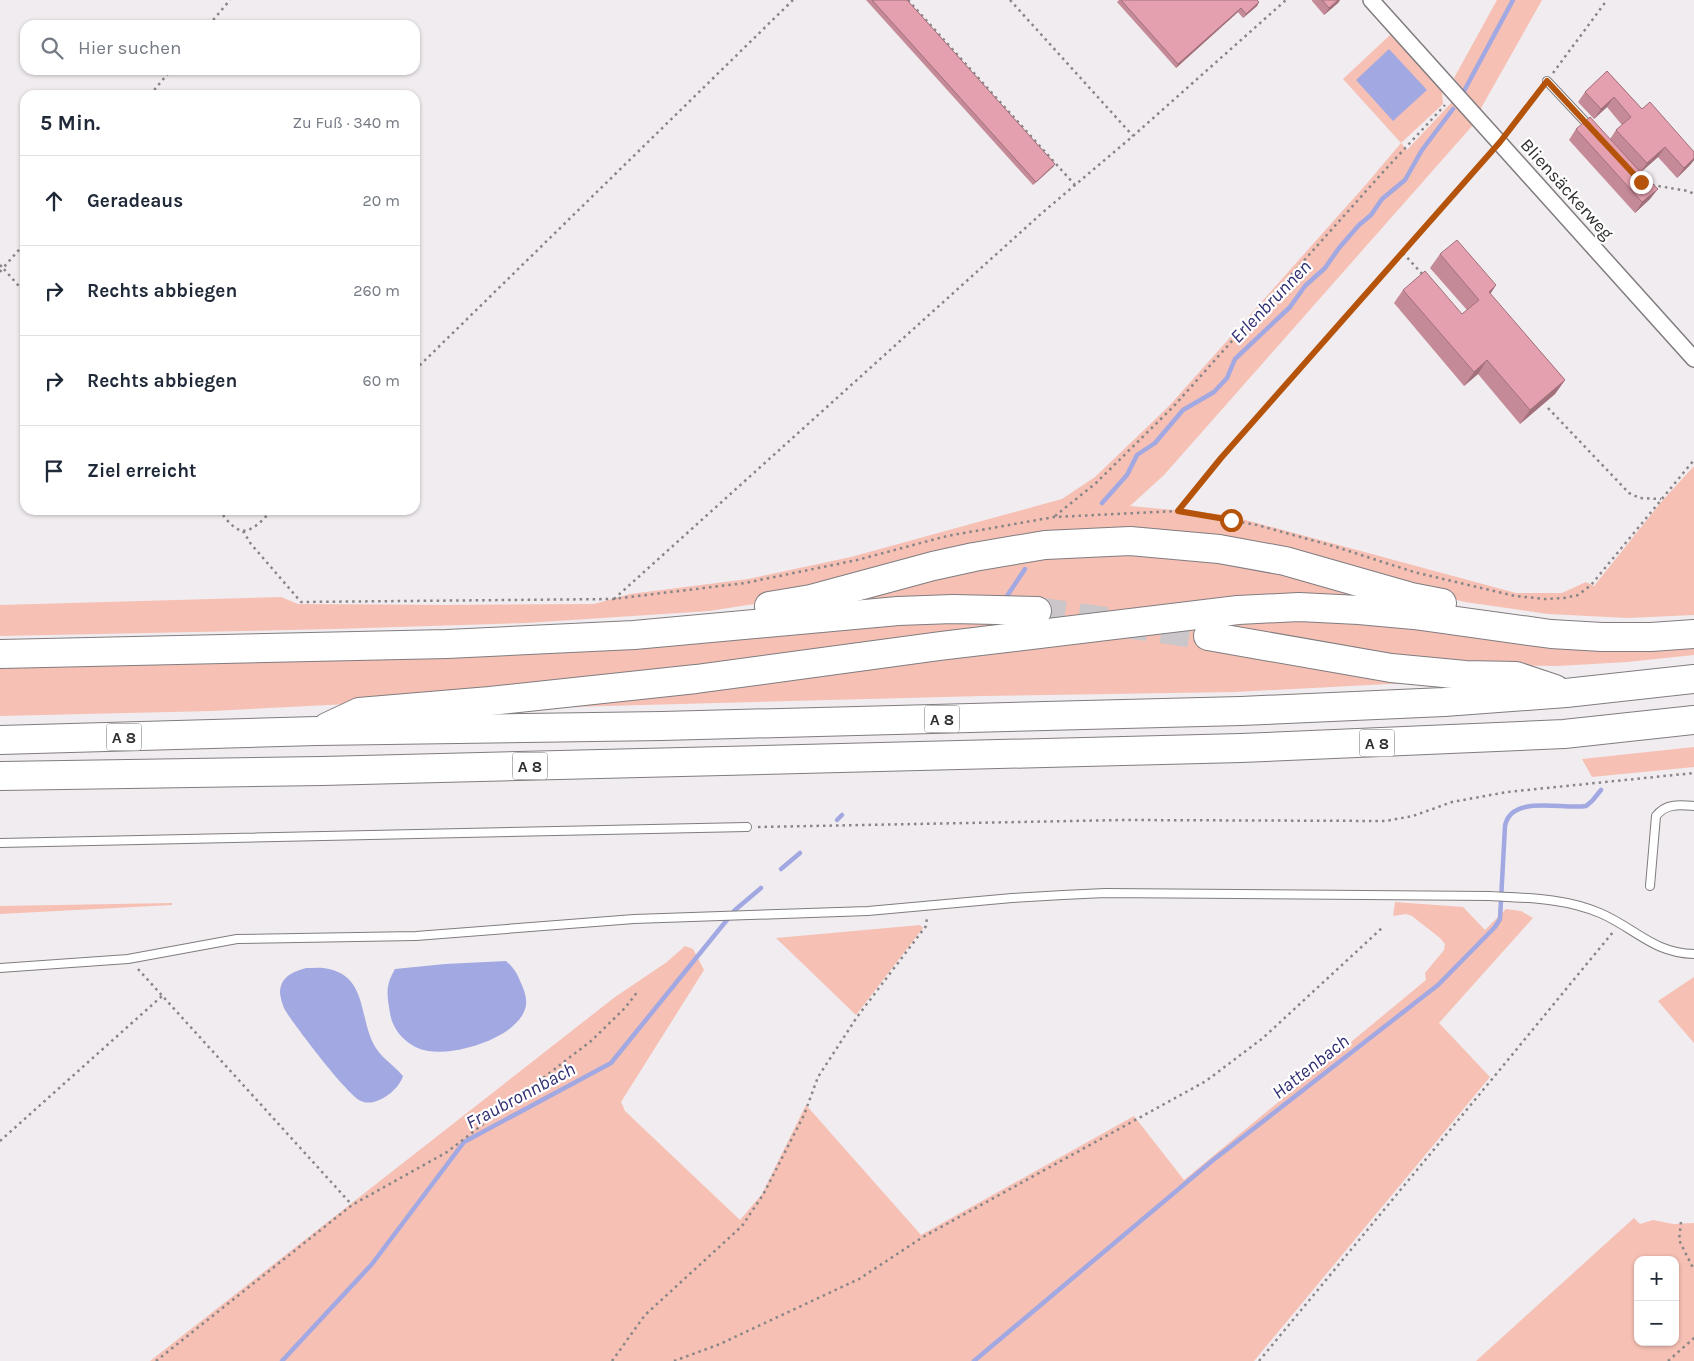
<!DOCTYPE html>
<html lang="de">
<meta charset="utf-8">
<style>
:root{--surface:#fff;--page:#f2f2f3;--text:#1f2937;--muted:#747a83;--line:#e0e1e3}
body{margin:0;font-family:Karla,sans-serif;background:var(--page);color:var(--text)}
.controls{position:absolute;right:15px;bottom:15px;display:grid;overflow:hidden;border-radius:10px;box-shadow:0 1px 4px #0004}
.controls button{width:45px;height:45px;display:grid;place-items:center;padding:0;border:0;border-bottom:1px solid var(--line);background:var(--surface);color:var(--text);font:25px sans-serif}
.stop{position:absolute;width:15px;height:15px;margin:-11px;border:4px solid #b45309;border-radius:50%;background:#fff}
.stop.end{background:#b45309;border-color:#fff;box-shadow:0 1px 5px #0008}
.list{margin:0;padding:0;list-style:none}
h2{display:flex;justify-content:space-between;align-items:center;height:65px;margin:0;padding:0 20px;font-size:21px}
h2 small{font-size:16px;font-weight:400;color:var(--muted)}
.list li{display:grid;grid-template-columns:32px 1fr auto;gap:15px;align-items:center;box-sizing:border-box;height:90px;padding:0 20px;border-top:1px solid var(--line)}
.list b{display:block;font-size:19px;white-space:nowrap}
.list em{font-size:16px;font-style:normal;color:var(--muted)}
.icon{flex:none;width:28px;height:28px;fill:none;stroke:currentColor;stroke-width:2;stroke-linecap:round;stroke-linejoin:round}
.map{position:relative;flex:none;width:1694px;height:1361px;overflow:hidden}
.search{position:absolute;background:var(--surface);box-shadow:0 1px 4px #0004;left:20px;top:20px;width:400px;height:55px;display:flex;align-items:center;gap:12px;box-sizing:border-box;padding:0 18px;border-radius:15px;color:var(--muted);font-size:19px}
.panel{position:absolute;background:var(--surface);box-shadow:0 1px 4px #0004;left:20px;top:90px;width:400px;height:425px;border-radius:15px}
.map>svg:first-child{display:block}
</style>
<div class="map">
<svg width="1694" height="1361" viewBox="0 0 1694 1361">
<rect width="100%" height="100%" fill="#f1ecef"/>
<!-- green -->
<g fill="#f6c0b4" fill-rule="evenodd">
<path d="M1497,0H1542L1480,110L1454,78Z"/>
<path d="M1391,34L1442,91L1443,104L1401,143L1407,150L1453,101L1473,125L1164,475L1130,506L1227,515L1516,593H1562L1586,582L1594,586L1662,501L1694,466V615L1628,618L1548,614L1465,602L1188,537L709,611L526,623L334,629L0,636V605L281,597L298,604L445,605L594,604L630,594L748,579L851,557L1062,499L1095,477L1169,406L1369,181L1401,143L1343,79Z"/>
<path d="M1080,550L1219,556L1393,600L428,700L212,711L0,716V663L817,609L916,577Z"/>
<path d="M1313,617L1694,644V655L1627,662L1558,666L1497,665L1426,682L1235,692L982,696L569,707V705L1230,620Z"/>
<path d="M1694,747V767L1592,777L1582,759Z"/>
<path d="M1395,902L1463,907L1485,930L1506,909L1521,911L1533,918L1439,1023L1490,1077L1254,1361H150L615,997L667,962L685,946L693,949L704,970L621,1102L625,1111L740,1220L762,1194L806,1105L921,1235L1134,1116L1184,1180L1426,980L1425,973L1444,950L1445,944L1440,938L1412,916L1406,914L1393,916Z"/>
<path d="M172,903V905L0,914V906Z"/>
<path d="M920,925L923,928L856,1015L776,938Z"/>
<path d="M1694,977V1043L1658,1001Z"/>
<path d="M1634,1218L1640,1224L1653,1220L1673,1224L1694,1223V1361H1476ZM1638,1260H1675V1342H1638Z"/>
</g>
<!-- water -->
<g fill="#a2a8e2">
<path d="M1389,49L1427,90L1393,121L1356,80Z"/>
<path d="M506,961C514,968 517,973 521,983C524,990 527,997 526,1005C521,1037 456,1056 428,1051C410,1048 393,1033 390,1013C387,995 385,986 395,969L445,964Z"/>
<path d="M306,968C313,968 322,967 329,969C365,977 360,1014 372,1041C379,1057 393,1064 403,1076C399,1090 376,1108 361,1101C347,1095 295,1026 285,1010C283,1006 280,997 280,992C281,976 293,972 306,968Z"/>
</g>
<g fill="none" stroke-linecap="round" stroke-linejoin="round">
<!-- stream -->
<g stroke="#a2a8e2" stroke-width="4.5">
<path d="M1464,91L1513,0"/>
<path d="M1102,503L1127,475L1137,455L1155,443L1183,410L1214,392L1227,378L1235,359L1290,307L1305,286L1325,268L1339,248L1359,225L1371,215L1382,199L1405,180L1422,150L1453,109"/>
<path d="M1007,596L1025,569"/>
<path d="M837,820L842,815"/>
<path d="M781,869L800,853"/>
<path d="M282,1361L372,1264L464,1142L611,1063L735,910L761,888"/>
<path d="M974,1361L1212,1161L1438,985L1495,927L1500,919L1505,826C1511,794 1563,810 1586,806L1592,801L1601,790"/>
</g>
<!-- motorway-tunnel -->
<path stroke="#cac6c9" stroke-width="28" stroke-dasharray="28 14" stroke-linecap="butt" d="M1037,611L1208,636"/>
<!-- service casing -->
<g stroke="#807c7f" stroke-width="10">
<g id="service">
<path d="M1547,81L1592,129"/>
<path d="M0,843L747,827"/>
<path d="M1650,886L1656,816C1666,803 1680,805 1694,806"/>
<path d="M0,968L128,959L237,939L416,936L634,919L868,911L1012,898L1063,895L1105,893L1490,896C1528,898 1565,898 1600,913C1635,928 1653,953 1694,954"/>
</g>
</g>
<!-- minor casing -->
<g stroke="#807c7f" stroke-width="18">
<path id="minor" d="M1371,0L1694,359"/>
</g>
<!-- motorway casing -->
<g stroke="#807c7f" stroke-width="30">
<g id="motorway">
<path d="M769,606L811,599L933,566L974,557L1045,545L1130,541L1219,549L1285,561L1411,597L1442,603"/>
<path d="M1208,636L1391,668L1465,675L1516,676L1555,689"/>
<path d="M0,654L447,644L634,635L898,611L953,609L1037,611"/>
<path d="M327,727L359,712L490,701L696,679L940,646L1238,610L1299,607L1359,610L1414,615L1551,634L1602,637H1651L1694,634"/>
<path d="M0,740L317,731L662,726L1241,711L1444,702L1566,693L1694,679"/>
<path d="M0,776L322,771L1241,748L1564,734L1694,720"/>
</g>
</g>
<!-- path -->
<g stroke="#888587" stroke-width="2.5" stroke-dasharray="2.5 4" stroke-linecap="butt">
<path d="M908,0L1075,185"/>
<path d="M1010,0L1133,136"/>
<path d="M209,25L230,0"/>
<path d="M1553,73L1607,0"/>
<path d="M150,95L171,70"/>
<path d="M1509,131L1541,89"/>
<path d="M1652,185L1688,191L1694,194"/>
<path d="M1403,253L1424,276"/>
<path d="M0,265L3,268L25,243"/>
<path d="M0,272L3,268L25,293"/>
<path d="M415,370L793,0"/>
<path d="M1548,408L1629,493L1640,498L1661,499"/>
<path d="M219,510C224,516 229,524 236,528C249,538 264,518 272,510"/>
<path d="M1178,511L1257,525L1333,546L1414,572L1515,596L1545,599L1564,598L1578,595L1591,585L1694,460"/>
<path d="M1055,516L1096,483L1173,407L1384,171L1445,105"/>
<path d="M243,531L251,544L301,602L613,599L745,583L857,560L947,536L1054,517L1178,511L1221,458L1490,154"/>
<path d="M614,599L1042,213L1133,136L1286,0"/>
<path d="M758,827L1124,820L1385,821L1413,816L1452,802L1507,792L1694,773"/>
<path d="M138,969L352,1205"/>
<path d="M0,1141L162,996"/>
<path d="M1681,1222L1679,1240L1694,1270"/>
<path d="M156,1361L352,1205L447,1152L591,1041L625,1008L638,991"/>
<path d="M612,1361L645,1315L742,1226L763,1195L804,1115L818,1077L857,1017L926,926L927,917"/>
<path d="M674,1361L720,1344L859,1279L923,1237L1206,1081L1263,1038L1383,927"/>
<path d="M1259,1361L1493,1078L1613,932"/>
<path d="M1668,1361L1694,1338"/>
</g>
<!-- service -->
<use href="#service" stroke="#fff" stroke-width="8"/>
<!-- minor -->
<use href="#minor" stroke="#fff" stroke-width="15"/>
<!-- motorway -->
<use href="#motorway" stroke="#fff" stroke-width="28"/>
</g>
<!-- wall -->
<g fill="#c58a97">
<path d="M866,0H907L1055,164L1053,167L1033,185Z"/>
<path d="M1119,0H1257L1259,2L1257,6L1243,18L1238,12L1176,68L1117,2Z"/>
<path d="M1312,0H1340L1338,3L1324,15L1312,1Z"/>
<path d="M1607,71L1642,109L1694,152V160L1690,165L1677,178L1658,157L1641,172L1650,199L1635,213L1569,140L1576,129L1610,139L1616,130L1622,125L1607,107L1594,119L1578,102L1585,92Z"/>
<path d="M1440,254L1496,285L1490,294L1565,380L1555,394L1520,424L1478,374L1464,386L1394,303L1403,290L1462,314L1467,310L1430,268Z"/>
</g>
<!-- shaded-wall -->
<g fill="#a0707b">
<path d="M1338,0H1340L1338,3L1324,15L1329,8Z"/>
<path d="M1259,2L1257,6L1243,18L1246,14Z"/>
<path d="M1241,8L1238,12L1176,68L1178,64Z"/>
<path d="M1614,97L1607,107L1594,119L1601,109Z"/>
<path d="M1665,147L1658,157L1640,173L1647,163Z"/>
<path d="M1694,158V160L1690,165L1677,178L1684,168Z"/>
<path d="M1055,164L1053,167L1033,185L1036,182Z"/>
<path d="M1658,189L1650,199L1635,213L1642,202Z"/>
<path d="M1496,285L1487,299L1489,292Z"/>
<path d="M1487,360L1478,374L1464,386L1474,372Z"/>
<path d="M1565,380L1555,394L1520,424L1530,410Z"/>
</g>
<!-- building -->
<g fill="#e5a0b0" stroke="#a0707b">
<path d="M872,0H907L1055,164L1036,182Z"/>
<path d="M1121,0H1257L1259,2L1246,14L1241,8L1178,64Z"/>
<path d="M1322,0H1338L1329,8Z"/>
<path d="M1607,71L1642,109L1650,102L1694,152V158L1684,168L1665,147L1647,163L1616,130L1631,117L1614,97L1601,109L1585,92Z"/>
<path d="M1590,117L1644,176L1658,189L1642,202L1576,129Z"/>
<path d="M1457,240L1496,285L1489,292L1565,380L1530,410L1487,360L1474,372L1403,290L1425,271L1462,314L1479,300L1440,254Z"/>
</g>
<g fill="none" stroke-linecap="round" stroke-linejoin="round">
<!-- route -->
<path stroke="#b45309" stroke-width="6" d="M1231,520L1178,511L1221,458L1500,142L1547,81L1641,182"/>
</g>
<g text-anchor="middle" stroke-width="4.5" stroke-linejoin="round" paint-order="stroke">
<!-- shield labels -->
<g fill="#fff" stroke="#6e6d6d" stroke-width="1">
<rect x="924.5" y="705.5" width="35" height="27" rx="4"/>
<rect x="106.5" y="723.5" width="35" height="27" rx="4"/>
<rect x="1359.5" y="729.5" width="35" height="27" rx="4"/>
<rect x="512.5" y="752.5" width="35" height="27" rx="4"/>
</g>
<g font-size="16" font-weight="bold" fill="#302e2f">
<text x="942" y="725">A 8</text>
<text x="124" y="743">A 8</text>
<text x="1377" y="749">A 8</text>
<text x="530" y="772">A 8</text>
</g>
<!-- street labels -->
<g font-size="18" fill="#302e2f" stroke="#fff">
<text transform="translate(1567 189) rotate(48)" y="6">Bliensäckerweg</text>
</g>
<!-- water labels -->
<g font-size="19" font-style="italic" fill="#302e73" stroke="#fff">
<text transform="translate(1270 301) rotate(-46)" y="7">Erlenbrunnen</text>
<text transform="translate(1310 1066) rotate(-38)" y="7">Hattenbach</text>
<text transform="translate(520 1095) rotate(-28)" y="7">Fraubronnbach</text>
</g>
</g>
</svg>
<div class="controls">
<button>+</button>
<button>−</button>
</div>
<div class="stop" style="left:1231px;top:520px"></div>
<div class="stop end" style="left:1641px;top:182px"></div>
<div class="search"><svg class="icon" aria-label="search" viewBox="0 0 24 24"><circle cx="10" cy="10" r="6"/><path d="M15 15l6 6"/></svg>Hier suchen</div>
<section class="panel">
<h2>5 Min.<small>Zu Fuß · 340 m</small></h2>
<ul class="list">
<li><svg class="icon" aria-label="ahead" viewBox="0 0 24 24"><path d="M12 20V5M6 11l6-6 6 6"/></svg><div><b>Geradeaus</b></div><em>20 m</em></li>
<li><svg class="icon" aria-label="right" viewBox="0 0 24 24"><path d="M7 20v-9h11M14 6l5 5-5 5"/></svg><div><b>Rechts abbiegen</b></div><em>260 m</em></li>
<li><svg class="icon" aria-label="right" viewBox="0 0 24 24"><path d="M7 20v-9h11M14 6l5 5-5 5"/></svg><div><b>Rechts abbiegen</b></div><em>60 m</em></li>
<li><svg class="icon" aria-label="arrive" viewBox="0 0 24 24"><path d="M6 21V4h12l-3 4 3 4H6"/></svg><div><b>Ziel erreicht</b></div></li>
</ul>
</section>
</div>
